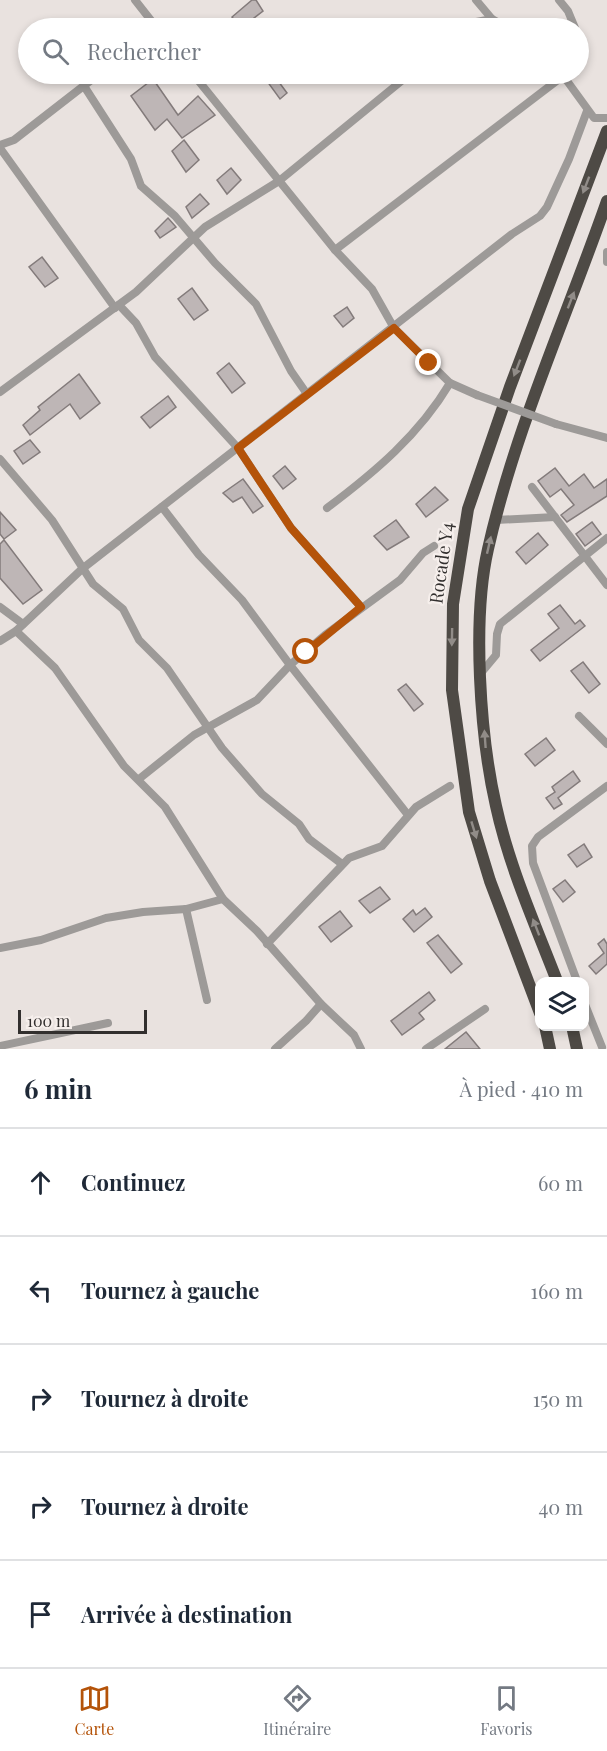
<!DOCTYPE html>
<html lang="fr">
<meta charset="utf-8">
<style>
:root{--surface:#fff;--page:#f6f6f7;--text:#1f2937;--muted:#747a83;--line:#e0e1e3;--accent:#b45309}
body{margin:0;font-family:"Playfair Display",serif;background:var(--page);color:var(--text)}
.controls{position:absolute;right:18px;bottom:18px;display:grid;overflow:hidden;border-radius:12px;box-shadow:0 3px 9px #0003}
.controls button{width:54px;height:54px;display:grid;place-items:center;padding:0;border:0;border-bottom:2px solid var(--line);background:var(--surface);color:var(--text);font:30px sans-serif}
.scale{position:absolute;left:18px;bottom:15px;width:129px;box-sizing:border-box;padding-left:6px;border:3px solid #322f2e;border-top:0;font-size:16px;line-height:21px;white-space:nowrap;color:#322f2e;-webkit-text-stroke:4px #f6efec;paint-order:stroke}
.stop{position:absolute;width:18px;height:18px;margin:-14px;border:4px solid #b45309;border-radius:50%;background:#fff}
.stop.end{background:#b45309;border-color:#fff;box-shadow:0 2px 6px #0008}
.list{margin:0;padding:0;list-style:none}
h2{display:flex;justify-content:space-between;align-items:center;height:78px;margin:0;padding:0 24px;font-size:26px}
h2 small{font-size:20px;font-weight:400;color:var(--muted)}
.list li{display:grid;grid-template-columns:39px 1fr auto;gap:18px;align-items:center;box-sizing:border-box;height:108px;padding:0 24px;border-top:2px solid var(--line)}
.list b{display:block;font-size:22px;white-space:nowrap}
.list em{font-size:20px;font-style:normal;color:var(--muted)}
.icon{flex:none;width:33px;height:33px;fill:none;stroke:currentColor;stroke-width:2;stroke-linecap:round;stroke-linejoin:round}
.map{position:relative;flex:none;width:607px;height:1049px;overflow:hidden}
.search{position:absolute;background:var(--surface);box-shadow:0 3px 9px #0003;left:18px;right:18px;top:18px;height:66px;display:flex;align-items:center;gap:15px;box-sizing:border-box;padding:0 21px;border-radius:33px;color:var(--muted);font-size:22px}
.sheet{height:618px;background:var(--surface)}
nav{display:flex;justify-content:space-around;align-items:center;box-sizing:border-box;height:84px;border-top:2px solid var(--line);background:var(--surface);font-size:16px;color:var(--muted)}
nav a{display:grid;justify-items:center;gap:3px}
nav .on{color:var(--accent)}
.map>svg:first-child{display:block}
</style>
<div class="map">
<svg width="607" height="1049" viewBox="0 0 607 1049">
<rect width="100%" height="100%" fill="#e9e2df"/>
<!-- building -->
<g fill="#beb6b6" stroke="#837b7b" stroke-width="1.5">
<path d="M252,0H256L263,11L241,28L232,17Z"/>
<path d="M268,74H273L287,93L280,99L264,77Z"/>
<path d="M153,79L178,115L198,96L215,115L182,138L167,119L155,130L131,96Z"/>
<path d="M184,140L199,160L186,172L172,151Z"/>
<path d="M231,168L241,180L227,194L217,180Z"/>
<path d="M200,194L209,204L192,218L186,207Z"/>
<path d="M168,218L176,227L160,238L155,231Z"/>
<path d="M42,257L58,278L45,287L29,267Z"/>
<path d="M192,288L208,310L194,320L178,299Z"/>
<path d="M347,307L354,318L343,327L334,316Z"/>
<path d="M229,363L245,383L232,393L217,373Z"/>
<path d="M79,374L100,403L80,419L70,404L30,435L23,425L40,410L38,407Z"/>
<path d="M168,396L176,407L150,428L141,417Z"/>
<path d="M30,440L40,452L23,464L14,451Z"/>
<path d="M285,466L296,479L283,489L273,476Z"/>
<path d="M555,468L569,486L584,474L594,488L607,479V496L567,522L561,515L574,505L561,489L550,497L538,481Z"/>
<path d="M243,479L263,506L253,513L242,497L233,502L223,493Z"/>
<path d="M435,487L448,500L426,517L416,504Z"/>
<path d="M0,512L16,530L4,539L0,534Z"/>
<path d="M396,520L409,537L387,550L374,536Z"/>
<path d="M592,522L601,534L585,546L576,534Z"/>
<path d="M538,533L548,545L526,564L516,552Z"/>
<path d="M4,540L42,590L23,604L0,578V544Z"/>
<path d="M560,605L575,624L580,620L585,626L540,661L531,650L559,628L548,614Z"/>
<path d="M583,662L600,684L589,693L571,671Z"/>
<path d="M406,684L423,704L414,711L398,690Z"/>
<path d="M546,738L555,750L535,766L525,754Z"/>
<path d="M573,771L580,781L558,798L562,804L554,809L546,798L555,792L552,787Z"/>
<path d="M584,844L592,857L577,867L568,855Z"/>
<path d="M565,880L575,892L563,902L553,889Z"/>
<path d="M380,887L390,899L370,913L359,901Z"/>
<path d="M425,908L432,917L414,932L403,919L413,910L416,915Z"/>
<path d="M340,911L352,926L331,942L319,927Z"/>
<path d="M438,935L462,964L451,973L427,943Z"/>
<path d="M604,939L607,944V964L596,974L589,966L604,953L598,944Z"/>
<path d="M429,992L435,1000L419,1013L424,1019L402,1035L391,1021Z"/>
<path d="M466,1032L480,1049H445Z"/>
</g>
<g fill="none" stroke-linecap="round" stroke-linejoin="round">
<!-- minor -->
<g stroke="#9d9a98" stroke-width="8">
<path d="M135,0L157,28"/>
<path d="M476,0L492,19"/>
<path d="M559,0L568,11L575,28"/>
<path d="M465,28L471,23L492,19L508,28"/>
<path d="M193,74L335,250L372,289L394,328L450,383L477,395"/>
<path d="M562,74L594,118H607"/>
<path d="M84,86L131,159L141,186L175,216L215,263L256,304L291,371L307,394"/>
<path d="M0,145L14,140L99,74"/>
<path d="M0,148L115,308"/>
<path d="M335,250L563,76"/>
<path d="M607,252V262"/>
<path d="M119,305L136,323L155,357L238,448L291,528L361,607"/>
<path d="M0,392L136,292L205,227L279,181L410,74"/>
<path d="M556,424L607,438"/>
<path d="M0,459L52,520L93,584L123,609L139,640L167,668L222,748L262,794L299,824L309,839L342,864"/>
<path d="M532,487L607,585"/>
<path d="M162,507L199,555L242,600L290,665L408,815"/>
<path d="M327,508C375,472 419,435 450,383"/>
<path d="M496,520L555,517"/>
<path d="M0,607L23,624"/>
<path d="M16,631L55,668L124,766L165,807L223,899L257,931L321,1004L354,1035L361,1049"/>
<path d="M0,641L16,631L82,569L512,234L540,216L547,207L569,159L587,111"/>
<path d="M481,673L496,655L497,634L500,624L607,538"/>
<path d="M579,716L607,744"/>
<path d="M139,779L194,735L257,700L290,665L325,635L400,580L423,553L434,546"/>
<path d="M186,909L207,1000"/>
<path d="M267,944L349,858L382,846L416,807L450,786"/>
<path d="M0,948L41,940L106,918L143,912L186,909L223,899"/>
<path d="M577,981L533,863L532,846L538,837L607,786"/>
<path d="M584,1002L602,1047"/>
<path d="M0,1046L108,1023"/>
<path d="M275,1049L306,1021L321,1004"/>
<path d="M426,1049L485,1009"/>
</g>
<!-- highway -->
<g stroke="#4e4a45" stroke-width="12">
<path d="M557,981C535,924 509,866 496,806C480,736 472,619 488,549C515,429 567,316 607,201"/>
<path d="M540,1013L490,881L469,812L452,690L453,604L468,509L510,387L607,131"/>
<path d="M545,1026L550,1049"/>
<path d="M572,1026L577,1049"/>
</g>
<!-- minor-bridge -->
<path stroke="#9d9a98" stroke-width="8" d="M477,395L556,424"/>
</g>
<!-- one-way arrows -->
<defs><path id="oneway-solid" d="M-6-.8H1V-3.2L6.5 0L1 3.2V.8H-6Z" transform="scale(1.5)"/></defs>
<g fill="#918c88">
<use href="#oneway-solid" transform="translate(586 185) rotate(111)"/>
<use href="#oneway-solid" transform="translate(571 300) rotate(-69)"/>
<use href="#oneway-solid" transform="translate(517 368) rotate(111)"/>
<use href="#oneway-solid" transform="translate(489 545) rotate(-77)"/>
<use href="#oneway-solid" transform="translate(452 637) rotate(91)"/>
<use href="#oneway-solid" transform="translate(485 739) rotate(-94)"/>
<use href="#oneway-solid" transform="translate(474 830) rotate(73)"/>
<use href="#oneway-solid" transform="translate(536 927) rotate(-111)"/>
</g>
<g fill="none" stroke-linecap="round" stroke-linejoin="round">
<!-- route -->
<path stroke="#b45309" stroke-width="8" d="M306,652L361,607L291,528L238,448L394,328L429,363"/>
</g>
<g text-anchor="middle" stroke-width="4.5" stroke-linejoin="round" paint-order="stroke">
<!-- street labels -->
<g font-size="18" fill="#322f2e" stroke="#f6efec">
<text transform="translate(442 563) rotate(-82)" y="6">Rocade Y4</text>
</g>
</g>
</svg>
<div class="controls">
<button><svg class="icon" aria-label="layers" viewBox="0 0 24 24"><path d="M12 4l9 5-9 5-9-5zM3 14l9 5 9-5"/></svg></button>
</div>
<div class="scale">100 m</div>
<div class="stop" style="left:306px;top:652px"></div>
<div class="stop end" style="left:429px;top:363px"></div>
<div class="search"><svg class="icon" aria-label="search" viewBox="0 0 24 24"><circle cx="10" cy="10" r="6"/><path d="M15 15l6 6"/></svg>Rechercher</div>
</div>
<section class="sheet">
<h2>6 min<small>À pied · 410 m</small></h2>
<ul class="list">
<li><svg class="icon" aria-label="ahead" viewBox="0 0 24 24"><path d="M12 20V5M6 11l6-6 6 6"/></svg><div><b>Continuez</b></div><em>60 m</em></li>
<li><svg class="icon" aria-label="left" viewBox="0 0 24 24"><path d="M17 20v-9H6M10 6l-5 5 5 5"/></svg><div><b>Tournez à gauche</b></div><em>160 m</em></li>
<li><svg class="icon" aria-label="right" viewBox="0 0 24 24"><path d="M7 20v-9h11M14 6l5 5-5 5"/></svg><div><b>Tournez à droite</b></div><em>150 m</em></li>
<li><svg class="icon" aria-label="right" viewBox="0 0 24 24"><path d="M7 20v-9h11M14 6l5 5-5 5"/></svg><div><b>Tournez à droite</b></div><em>40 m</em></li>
<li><svg class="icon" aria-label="arrive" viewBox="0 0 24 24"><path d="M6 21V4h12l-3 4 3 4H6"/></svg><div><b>Arrivée à destination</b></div></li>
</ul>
</section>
<nav>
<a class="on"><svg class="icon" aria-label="map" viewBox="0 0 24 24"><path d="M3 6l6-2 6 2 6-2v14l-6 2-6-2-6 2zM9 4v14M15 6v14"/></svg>Carte</a>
<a><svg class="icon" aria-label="directions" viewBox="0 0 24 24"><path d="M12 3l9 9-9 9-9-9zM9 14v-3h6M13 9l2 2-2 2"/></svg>Itinéraire</a>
<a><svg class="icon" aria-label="saved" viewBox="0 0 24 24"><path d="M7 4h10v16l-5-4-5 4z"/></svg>Favoris</a>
</nav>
